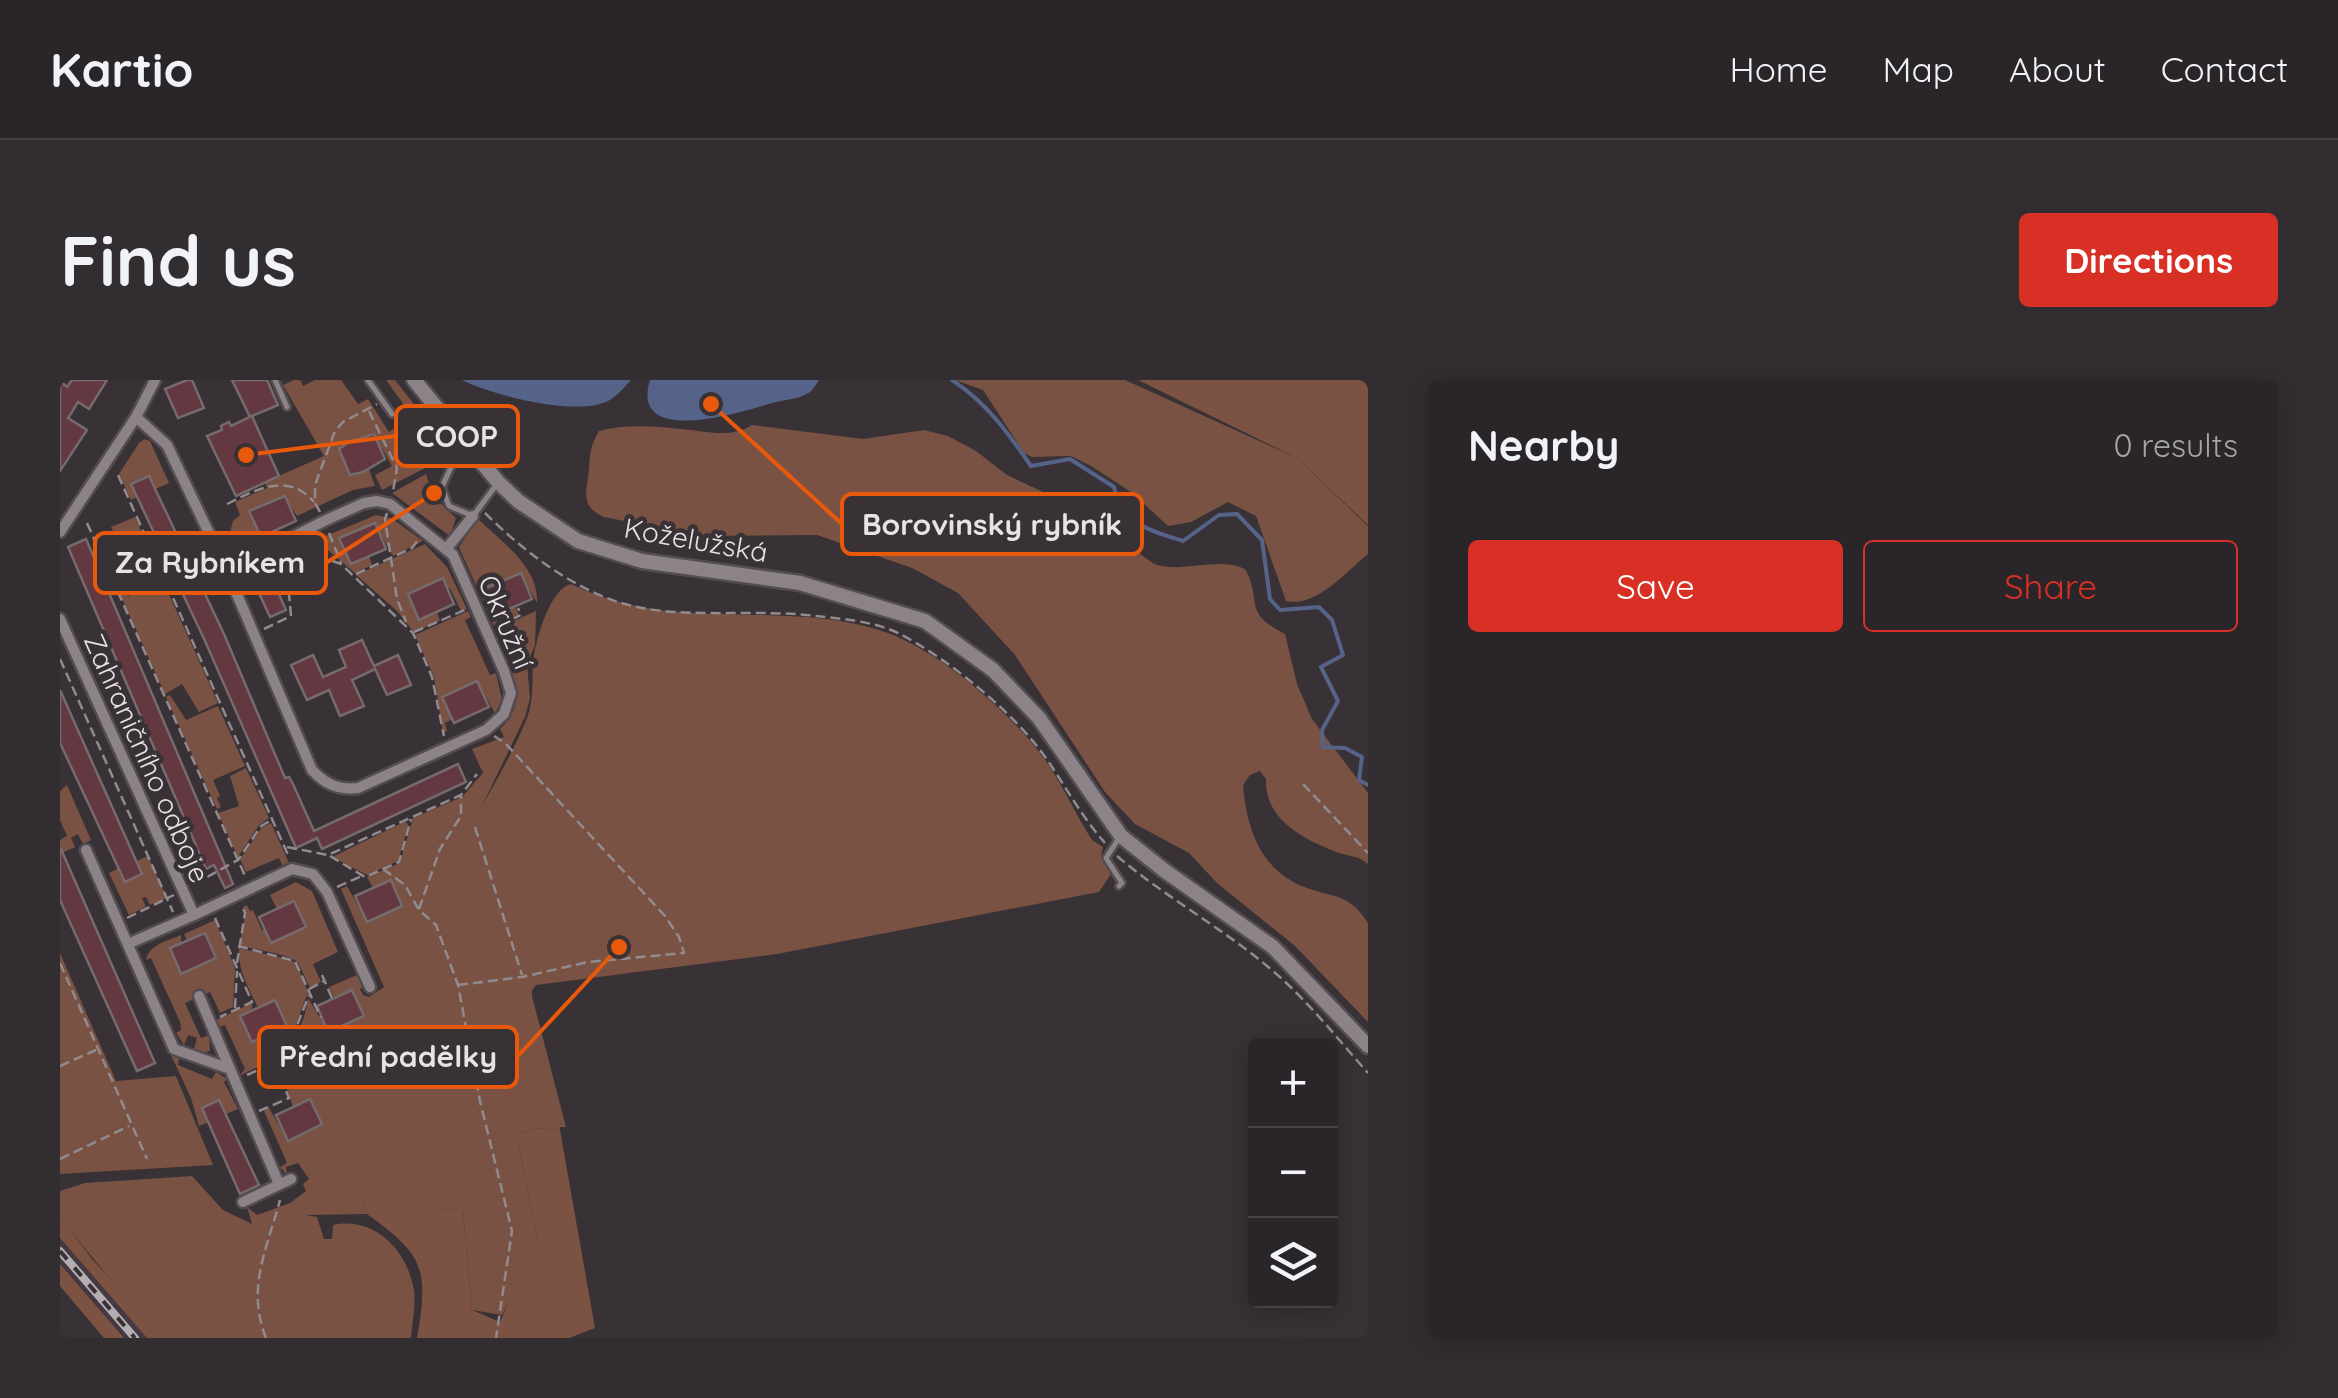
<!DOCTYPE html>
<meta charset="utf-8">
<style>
:root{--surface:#2a2528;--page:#322d30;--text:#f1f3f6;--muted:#a5a5a8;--line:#464245;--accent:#d93025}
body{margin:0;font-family:Quicksand,sans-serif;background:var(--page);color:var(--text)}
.controls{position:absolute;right:30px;bottom:30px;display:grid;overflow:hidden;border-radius:10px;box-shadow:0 5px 25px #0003}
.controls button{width:90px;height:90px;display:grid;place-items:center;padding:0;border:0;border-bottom:2px solid var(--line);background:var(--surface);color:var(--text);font:50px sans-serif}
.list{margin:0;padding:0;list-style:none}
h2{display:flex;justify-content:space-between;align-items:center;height:130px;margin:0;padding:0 40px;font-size:42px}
h2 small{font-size:32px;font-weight:400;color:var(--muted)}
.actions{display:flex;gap:20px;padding:30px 40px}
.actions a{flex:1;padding:22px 0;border:2px solid var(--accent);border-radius:10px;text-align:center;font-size:35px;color:var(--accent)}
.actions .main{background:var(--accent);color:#fff}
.icon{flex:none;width:55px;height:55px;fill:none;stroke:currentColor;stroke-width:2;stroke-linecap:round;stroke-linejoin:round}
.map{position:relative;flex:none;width:1308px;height:958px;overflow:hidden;border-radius:10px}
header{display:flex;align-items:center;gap:60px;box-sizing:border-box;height:140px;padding:0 50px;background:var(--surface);border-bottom:2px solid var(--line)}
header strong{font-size:48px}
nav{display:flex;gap:55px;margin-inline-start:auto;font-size:35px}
.intro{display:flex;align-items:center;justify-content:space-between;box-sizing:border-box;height:240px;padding:0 60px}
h1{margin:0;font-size:70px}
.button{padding:25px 45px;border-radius:10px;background:var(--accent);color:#fff;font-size:35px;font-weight:700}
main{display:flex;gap:60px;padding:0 60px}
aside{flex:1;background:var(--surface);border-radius:10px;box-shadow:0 5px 25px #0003}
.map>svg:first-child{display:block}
</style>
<header>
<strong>Kartio</strong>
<nav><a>Home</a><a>Map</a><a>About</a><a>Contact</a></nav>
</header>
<div class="intro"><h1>Find us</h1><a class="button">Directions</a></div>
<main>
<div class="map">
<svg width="1308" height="958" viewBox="0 0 1308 958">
<rect width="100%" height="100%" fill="#383136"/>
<!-- built -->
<path fill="#453841" d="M0,858L87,958H64L0,884Z"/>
<!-- green -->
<g fill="#795243">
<path d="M234,0H240L243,6L255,0H281L298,24L308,19L329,52L352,36L326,0H335L393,74L322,110L315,95L332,86L314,54L290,61L279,70L290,95L309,89L315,106L293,110L237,136L224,116L190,131L201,157L219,151L213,155L214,159L188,169L179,166L170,152L173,141L180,135L175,122L207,108L205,102L264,76L223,5Z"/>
<path d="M895,0H1065L1237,78L1308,146V174C1287,191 1256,228 1226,221L1196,136L1168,122L1131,142L1108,146L1071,112L1031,86L1011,76L972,77L964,73L923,10Z"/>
<path d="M692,45L803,59L864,50L888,56L916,71L947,95L1019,129L1094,184C1124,194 1156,176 1185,189C1203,221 1181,232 1225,254L1237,304L1252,339L1308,413V484C1299,476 1289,476 1279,473C1245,460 1204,440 1206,399L1200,391L1190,395L1183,405C1187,452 1202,493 1250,509C1278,518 1291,516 1308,543V642L1235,566L1157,503L1129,473L1075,444L1045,412L955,275L898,213L852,188L757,155L641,156L544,137C519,126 527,110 529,89C530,73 530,66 539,51C565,44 594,46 621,49C647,51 669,59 692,45Z"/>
<path d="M85,59L90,61L109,103L95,109L71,104L77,117L71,120L59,94L79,63Z"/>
<path d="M366,94L369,103L375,100L380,123L396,138L390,156L332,113Z"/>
<path d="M316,135L331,138L363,161L333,176L314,143L280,158L309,176L312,185L295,193L256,160Z"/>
<path d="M75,137L102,198L81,207L51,147Z"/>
<path d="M418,139C442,162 479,187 477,223L460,193L426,207L437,234L455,226L459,235L434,246L399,167Z"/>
<path d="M365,164L387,187L407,229L401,231L390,208H387L382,199L348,214L359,239L377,232L380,241L354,252L336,230L296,195Z"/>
<path d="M57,199L68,216L103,201L158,323L139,332L122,304L105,314L54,201Z"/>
<path d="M511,204C577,235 627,233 698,235C738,236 781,238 819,250C876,267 952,333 986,381C1003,406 1016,435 1032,460L1043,467L1041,476L1051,494L1039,512L717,574L476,605L472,610V616L506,747H500V750L475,748L457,754L477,858L461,899L442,935L412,930L403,830L304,824L307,834L245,835L257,837L264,859H272L273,845C315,836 348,871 354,911C356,926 352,943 351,958H103L78,934L7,846L0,836V811L25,803L132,796L163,830L192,844L187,827L197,835L230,823L246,811L243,804L249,799L238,783L226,787L227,795L220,787L227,783L204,731L209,728L228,761L262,744L250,719L233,727L226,706H235L234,701L225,705L207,686C218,663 224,668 236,652C244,643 246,630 248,618L261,640L292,610L274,618L269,607L297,595L304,606L300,609L303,615L309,617L324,607L281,509L287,506L307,542L331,500L313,508L307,497L340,483L353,438L402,417L423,393L412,369L444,357L440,349C458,332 460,315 452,293L455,292L436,249L476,231L475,265L467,284L470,318L465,337L421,428C437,399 454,370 467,338C476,315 470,292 475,269C479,251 491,209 511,204Z"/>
<path d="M408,231L411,237L405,240L430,295L436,293L442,320L435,333L417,301L393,339L385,343L387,351L383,353L374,297L355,255Z"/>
<path d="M110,315L126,340L158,326L185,386L153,400L160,416L157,418L161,427L157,429L106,317Z"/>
<path d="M186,388L209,438L199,445L178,477L158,433L179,426L170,396Z"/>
<path d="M7,405L31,460L23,464L18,454L11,458L15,467L0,474V460L7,456L0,440V411Z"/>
<path d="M346,441L348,446L338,481L307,495L272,477Z"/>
<path d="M211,443L229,483L222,485L219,478L186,492L180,479L202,447Z"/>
<path d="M88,476L107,518L90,525L86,517L82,518L86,527L69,535L49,493L59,488L65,502L82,494L77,481Z"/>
<path d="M236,502L252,511L278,572L253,584L261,602L250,607C245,600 243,591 238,583C231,574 193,570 179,565L186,533L183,527L187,525L190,531L193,530L202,550L246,547L235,521L217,529L210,515Z"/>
<path d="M155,540L175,588L173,627L160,633L150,612L125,623L141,658L149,655L150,671L139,674L129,669H134L137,658L128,655L124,665L116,653L121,650L120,642L91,578L86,580C89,564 108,561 121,555V563L110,568L121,594L156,579L145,553L127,560L124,554Z"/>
<path d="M179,568C189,571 229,578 234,582C240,589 244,603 248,612L233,652L213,668L204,684L179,696L185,689L165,645L157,648L154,641L192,623V661L227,645L215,621L198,628C189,607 178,593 179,568Z"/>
<path d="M0,573L56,701L116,696L153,785L0,794Z"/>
<path d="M111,675L119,679L118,685L152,699L156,692L167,699L164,702L178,729L166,734L159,721L142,728L148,742L139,746L131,718Z"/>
</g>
<!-- forest -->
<g fill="#7c5343">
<path d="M1078,0H1308V145L1237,78Z"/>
<path d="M475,748L500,750L535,948L509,958H357C369,889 364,875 307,834L304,823L403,830L412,930L440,942L477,858L457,754Z"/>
<path d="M0,836L32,879L103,958H87L0,858Z"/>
<path d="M0,884L64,958H44L0,906Z"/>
</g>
<!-- water -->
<g fill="#556388">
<path d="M402,0H571C562,10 553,21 540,24C507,34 432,15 402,0Z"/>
<path d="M590,0H759C757,3 753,10 750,12C741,19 723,20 712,23C682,32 569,68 590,0Z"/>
</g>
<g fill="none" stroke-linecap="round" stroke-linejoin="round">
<!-- stream -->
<path stroke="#556388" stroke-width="4" d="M892,0C927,23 948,53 971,86L1010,79L1054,107C1061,144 1091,151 1123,161L1159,135L1177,134L1202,160L1210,219L1220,230L1259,227L1272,240L1283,275L1261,287L1278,321L1262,350L1263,367L1285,368L1302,377L1299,400L1308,405"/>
</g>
<!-- building -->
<g fill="#633840" stroke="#756a6c" stroke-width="2.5">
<path d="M12,0H47L29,29L18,22L8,38L27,50L0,91V1L7,7Z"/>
<path d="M127,0H132L144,28L118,38L105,9Z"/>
<path d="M172,0H207L218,25L192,36L219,96L176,116L147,56L162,50L161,46L169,42L171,46L190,37Z"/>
<path d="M314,54L325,79L303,92L290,95L279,69L289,62Z"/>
<path d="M89,96L164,254L225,398L229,397L233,404L254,451L398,384L406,402L262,469L257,458L236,468L145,261L71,104Z"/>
<path d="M225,116L236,141L201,157L189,131Z"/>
<path d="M315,143L326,169L291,184L279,158Z"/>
<path d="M26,159L173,504L165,508L154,485L146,489L8,167Z"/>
<path d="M209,192L226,230L210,237L193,200Z"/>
<path d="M461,193L472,219L437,234L426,208Z"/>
<path d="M383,198L394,224L359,240L348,214Z"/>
<path d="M302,260L314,286L338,275L351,305L327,315L315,289L292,300L304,326L280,336L269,310L247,320L231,285L253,275L263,297L286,287L279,270Z"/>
<path d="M417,301L429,327L394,343L382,317Z"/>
<path d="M0,310L82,494L65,502L0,363Z"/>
<path d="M0,467L95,683L77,691L0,520Z"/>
<path d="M331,500L342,526L307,542L295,516Z"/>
<path d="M234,521L246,547L211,563L199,537Z"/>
<path d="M145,553L156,578L121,594L110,568Z"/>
<path d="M292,610L304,636L268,652L257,626Z"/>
<path d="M215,620L227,646L192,662L180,636Z"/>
<path d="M250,719L262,744L228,761L216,735Z"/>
<path d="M159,720L199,805L180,814L142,728Z"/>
</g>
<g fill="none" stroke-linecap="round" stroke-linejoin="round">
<!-- lane casing -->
<g stroke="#534d51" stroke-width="10">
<g id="lane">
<path d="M215,0L227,27"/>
<path d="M308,0L332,34"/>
<path d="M402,63L382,107L389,126L413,136L437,104"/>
<path d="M1059,458L1046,478L1062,503L1059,506"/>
</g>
</g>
<!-- street casing -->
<g stroke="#534d51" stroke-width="15">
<g id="street">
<path d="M76,37L107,65L167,191L252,390C266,405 279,410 298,408L426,350L444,334L451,313L444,291L393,175L330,124L317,121L304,123L264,141L167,191"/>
<path d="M0,152L76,37L95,0"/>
<path d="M387,168L413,136"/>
<path d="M0,239L134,535L232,489L253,494L267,512L310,607"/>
<path d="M26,470L114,669L170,689L219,804"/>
<path d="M70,563L134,535"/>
<path d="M139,616L170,689"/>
<path d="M183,822L231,799"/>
</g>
</g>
<!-- secondary casing -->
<g stroke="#534d51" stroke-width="19">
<path id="secondary" d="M354,0L438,102L458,121L518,161L582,181L740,203L865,241L933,290L979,338L1061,456L1105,491L1213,567L1308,666"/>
</g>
<!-- path -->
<g stroke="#918b90" stroke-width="2.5" stroke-dasharray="10 5" stroke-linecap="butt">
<path d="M309,31L337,88L333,111"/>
<path d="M58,95L229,477"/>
<path d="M167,124C197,109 228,92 254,122"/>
<path d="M260,132L255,123V105L275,51L283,42L317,24"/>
<path d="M327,133L325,139L337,219L346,242"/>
<path d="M425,133C461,169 509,206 558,222C617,241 693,228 756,236C782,239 813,241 838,253C889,279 956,334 988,381C1007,409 1022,437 1045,463"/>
<path d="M27,143L186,498"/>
<path d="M269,153L281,183"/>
<path d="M296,194L352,168L358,160"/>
<path d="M438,246L461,235L458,228"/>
<path d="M204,249L231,236L226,181L247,172L281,184L353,253L372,297L384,356"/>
<path d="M354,252L407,229"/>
<path d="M0,279L113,532"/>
<path d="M1243,404L1308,473"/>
<path d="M415,447L462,595"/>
<path d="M227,467L268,475L401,415L417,394"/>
<path d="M270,476L305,497L339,482L351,439"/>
<path d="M1057,476C1104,516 1159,546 1207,586C1244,616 1276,657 1308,693"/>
<path d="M323,489L345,505L359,530L376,545L398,605L420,721L452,851L436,958"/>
<path d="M134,504L178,480L201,446L210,441"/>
<path d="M277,507L302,496"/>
<path d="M359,529L380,469L401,436V416"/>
<path d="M67,538L114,515"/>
<path d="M155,538L192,622L160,637"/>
<path d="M178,566L235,581L261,638"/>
<path d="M0,583L87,779"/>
<path d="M177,583L185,533L182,526"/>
<path d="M262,595L272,618"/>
<path d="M398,605L462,597L528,582L624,573L619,557L605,536L445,363L434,356"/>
<path d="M249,609L264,601"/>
<path d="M175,628L177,591"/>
<path d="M0,686L36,670"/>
<path d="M187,695L205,687L214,668L234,653L249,615"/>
<path d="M199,731L229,718L220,697L206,688"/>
<path d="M0,779L69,746"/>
<path d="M206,958C186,908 207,869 220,820"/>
</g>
<!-- lane -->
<use href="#lane" stroke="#8c8389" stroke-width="5"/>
<!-- street -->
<use href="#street" stroke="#8c8389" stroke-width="10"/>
<!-- secondary -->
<use href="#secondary" stroke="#8c8389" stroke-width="14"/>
<!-- rail casing -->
<g stroke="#b3aeb2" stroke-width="8">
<path id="rail" d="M0,871L75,958"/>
</g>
<!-- rail -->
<use href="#rail" stroke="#383136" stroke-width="4" stroke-dasharray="11" stroke-linecap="butt"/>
</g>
<g text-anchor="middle" stroke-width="9" stroke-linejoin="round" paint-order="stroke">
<!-- street labels -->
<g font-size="28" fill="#e7e2e6" stroke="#383136">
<text transform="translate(636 160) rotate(10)" y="10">Koželužská</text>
<text transform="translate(446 242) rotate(67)" y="10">Okružní</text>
<text transform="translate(87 378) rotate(66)" y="10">Zahraničního odboje</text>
</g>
</g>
<!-- callouts -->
<path fill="none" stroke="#e8590c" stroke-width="4" d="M186 75L336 56M651 24L782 144M374 113L266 183M559 567L457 677"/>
<g fill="#e8590c" stroke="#383136" stroke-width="4">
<circle cx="186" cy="75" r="10"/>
<circle cx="651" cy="24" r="10"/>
<circle cx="374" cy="113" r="10"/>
<circle cx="559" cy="567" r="10"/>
</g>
<g fill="#383136" stroke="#e8590c" stroke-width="4">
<rect x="336" y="26" width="122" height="60" rx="10"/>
<rect x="782" y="114" width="300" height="60" rx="10"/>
<rect x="35" y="153" width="231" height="60" rx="10"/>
<rect x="199" y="647" width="258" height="60" rx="10"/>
</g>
<g font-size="30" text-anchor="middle" font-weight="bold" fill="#e7e2e6">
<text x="397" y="67">COOP</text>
<text x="932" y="155">Borovinský rybník</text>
<text x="150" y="193">Za Rybníkem</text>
<text x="328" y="687">Přední padělky</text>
</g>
</svg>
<div class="controls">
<button>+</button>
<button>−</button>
<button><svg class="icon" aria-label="layers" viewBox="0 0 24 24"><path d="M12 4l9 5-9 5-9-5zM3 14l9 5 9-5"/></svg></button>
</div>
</div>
<aside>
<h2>Nearby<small>0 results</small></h2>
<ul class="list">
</ul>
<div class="actions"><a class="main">Save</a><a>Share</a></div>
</aside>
</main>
